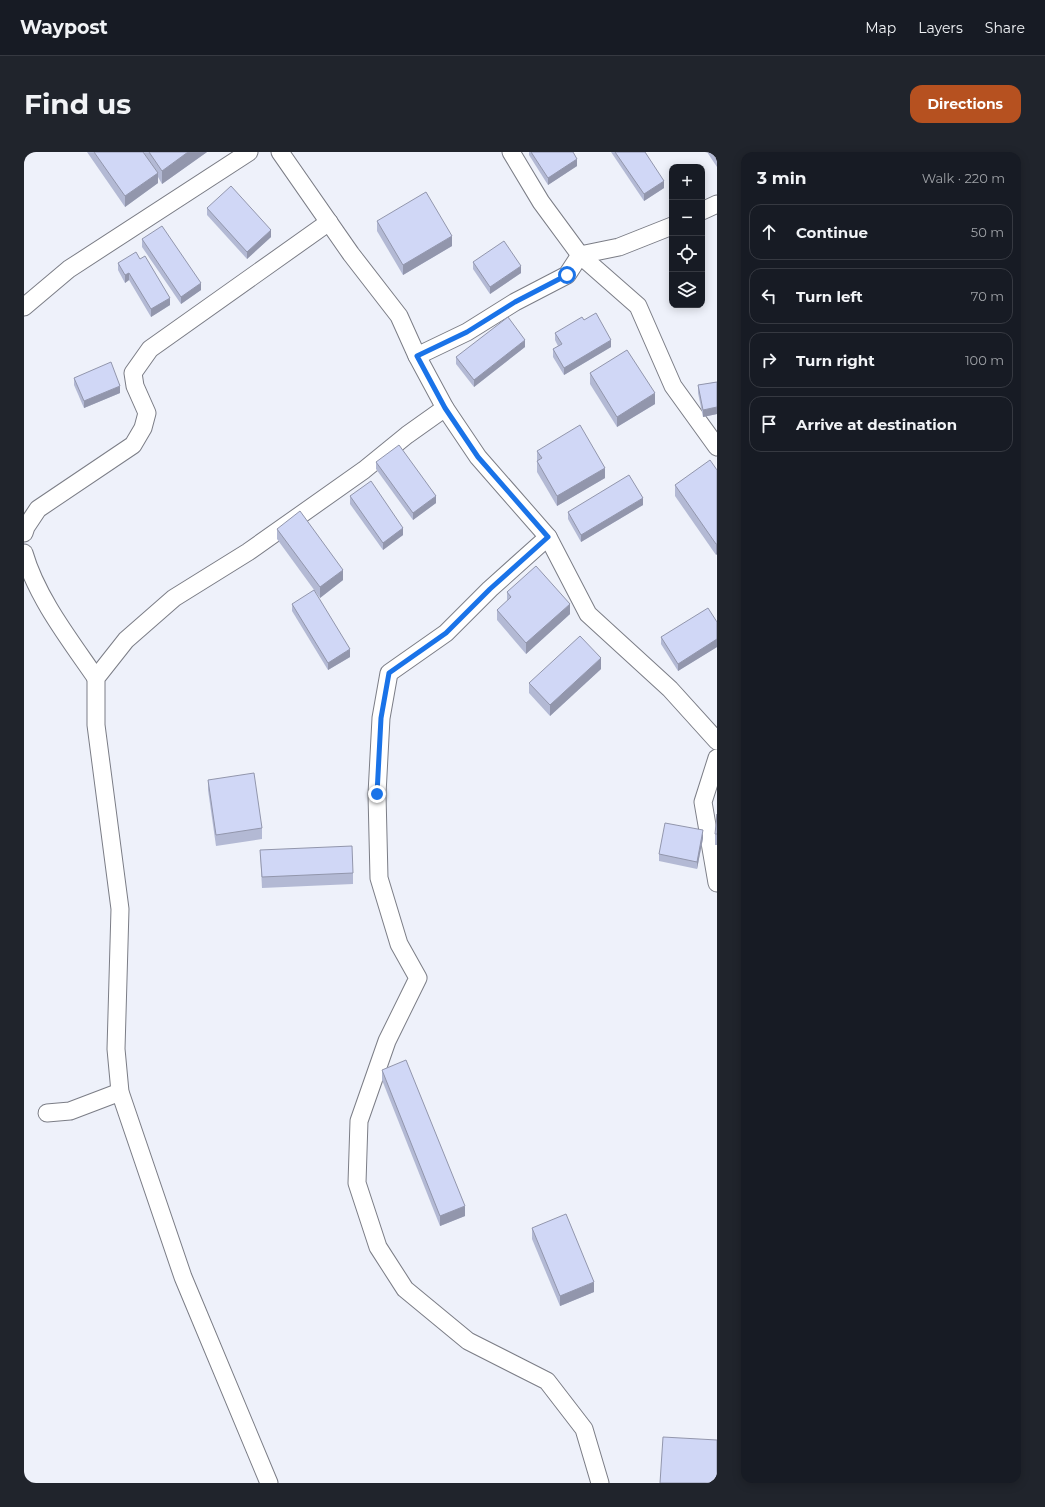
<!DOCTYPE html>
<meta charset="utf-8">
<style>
:root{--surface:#171b24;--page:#20242c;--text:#f1f3f6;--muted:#9ea1a6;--line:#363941;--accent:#b65120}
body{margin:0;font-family:Montserrat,sans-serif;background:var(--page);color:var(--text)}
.controls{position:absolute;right:12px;top:12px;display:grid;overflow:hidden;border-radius:8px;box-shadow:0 2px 10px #0003}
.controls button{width:36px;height:36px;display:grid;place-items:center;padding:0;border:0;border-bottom:1px solid var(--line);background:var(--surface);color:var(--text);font:20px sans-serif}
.stop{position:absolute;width:12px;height:12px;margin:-9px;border:3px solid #1a73e8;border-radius:50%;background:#fff}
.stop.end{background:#1a73e8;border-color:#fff;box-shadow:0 1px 4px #0008}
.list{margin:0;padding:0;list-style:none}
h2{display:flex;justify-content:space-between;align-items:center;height:52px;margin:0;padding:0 16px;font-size:17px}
h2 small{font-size:13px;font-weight:400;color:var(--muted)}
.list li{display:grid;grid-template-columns:26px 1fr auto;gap:12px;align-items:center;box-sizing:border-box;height:56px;margin:0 8px 8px;padding:0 8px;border:1px solid var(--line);border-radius:12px}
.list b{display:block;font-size:15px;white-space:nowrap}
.list em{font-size:13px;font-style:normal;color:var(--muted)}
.icon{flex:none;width:22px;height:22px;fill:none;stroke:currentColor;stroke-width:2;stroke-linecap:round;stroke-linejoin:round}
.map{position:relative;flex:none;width:693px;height:1331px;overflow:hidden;border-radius:12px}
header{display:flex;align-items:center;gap:24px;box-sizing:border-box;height:56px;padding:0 20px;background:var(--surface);border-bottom:1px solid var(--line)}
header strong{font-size:19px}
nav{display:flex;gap:22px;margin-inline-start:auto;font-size:14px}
.intro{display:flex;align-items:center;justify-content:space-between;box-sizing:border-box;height:96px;padding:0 24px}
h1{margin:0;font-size:28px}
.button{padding:10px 18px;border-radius:12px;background:var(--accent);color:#fff;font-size:14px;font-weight:700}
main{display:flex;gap:24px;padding:0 24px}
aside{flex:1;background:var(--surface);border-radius:12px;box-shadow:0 2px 10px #0003}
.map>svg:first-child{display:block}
</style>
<header>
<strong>Waypost</strong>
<nav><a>Map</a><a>Layers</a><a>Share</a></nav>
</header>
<div class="intro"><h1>Find us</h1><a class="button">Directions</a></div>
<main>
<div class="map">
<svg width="693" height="1331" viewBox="0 0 693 1331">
<rect width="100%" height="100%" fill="#eef1fa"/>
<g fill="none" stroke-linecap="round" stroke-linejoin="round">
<!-- street casing -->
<g stroke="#7b7d86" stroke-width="19">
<g id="street">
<path d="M256,0L327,102L375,164L393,204L421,256L454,305L524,385L564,462L646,537L693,589"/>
<path d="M487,0L517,50L556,103L614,154L649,234L693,295"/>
<path d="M678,59L693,52"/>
<path d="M0,155L45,117L225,0"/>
<path d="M393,204L443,180L491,150L543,123L556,103L595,95L648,74"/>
<path d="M0,381L2,375L14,357L109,293L119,276L123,261L111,234L109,221L126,197L305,70"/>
<path d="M524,385L466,437L422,481L365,521L357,566L353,642L355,726L375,792L394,826L363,889L335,969L333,1031L354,1095L381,1137L444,1189L523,1229L560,1277L576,1331"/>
<path d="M0,401C13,446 46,488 72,526"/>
<path d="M693,606L679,650L693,731"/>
<path d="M23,961L46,959L96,940"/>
<path d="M245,1331L159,1125L96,940L92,897L96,757L72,573V526L102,488L150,446L224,400L340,318L383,283L421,256"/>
</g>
</g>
<!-- street -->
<use href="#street" stroke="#fff" stroke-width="17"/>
</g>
<!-- wall -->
<g fill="#b3b9d4">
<path d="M63,0H183L138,32L134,25V31L101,55Z"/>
<path d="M505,0H549L553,14L524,33L505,3Z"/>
<path d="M587,0H621L640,36L620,49Z"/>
<path d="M683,0H693V15Z"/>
<path d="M183,56L247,85L223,107L183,63Z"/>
<path d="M353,69L428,94L379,123L353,79Z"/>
<path d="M118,87L177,138L157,152L118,95Z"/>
<path d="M116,107L146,153L127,165L105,128L101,131L94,118V111Z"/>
<path d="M449,110L497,121L466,142L449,117Z"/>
<path d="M560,168L587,195L540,223L529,205V197L534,194L531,188V181Z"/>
<path d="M501,195L450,235L432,212V205Z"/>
<path d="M566,221L631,252L593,275L566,232Z"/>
<path d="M50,226L96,241L60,256L50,233Z"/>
<path d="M693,230V262L679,265L674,241V233Z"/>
<path d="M513,299L581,326L533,354L513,320Z"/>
<path d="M352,310L412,351L389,368L352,317Z"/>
<path d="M693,318V402L692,403L651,344V333Z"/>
<path d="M326,344L379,383L359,398L326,352Z"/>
<path d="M619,353L557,390L544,367V360Z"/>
<path d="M253,377L319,428L296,446L253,387Z"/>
<path d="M483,440L546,462L502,502L473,468V458L483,449Z"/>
<path d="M268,452L326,505L304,518L268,459Z"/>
<path d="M693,470V495L654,519L637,492V485Z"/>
<path d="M577,517L526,564L505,541V531Z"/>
<path d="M184,628L238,676V687L192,694L184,638Z"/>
<path d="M693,662V693H691V682Z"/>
<path d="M679,686L673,717L635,709V702Z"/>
<path d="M236,698L329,721V732L238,736Z"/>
<path d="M358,918L441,1064L416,1074L358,928Z"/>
<path d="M508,1076L570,1140L536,1154L508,1087Z"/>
</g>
<!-- shaded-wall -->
<g fill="#9296ac">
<path d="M164,0H183L138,32V19Z"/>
<path d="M553,7V14L524,33V26Z"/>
<path d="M134,21V31L101,55V44Z"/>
<path d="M640,29V36L620,49V42Z"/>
<path d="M247,78V85L223,107V100Z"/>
<path d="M428,84V94L379,123V113Z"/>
<path d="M497,114V121L466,142V135Z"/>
<path d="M105,121V128L101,131V123Z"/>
<path d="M177,131V138L157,152V145Z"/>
<path d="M146,146V153L127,165V157Z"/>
<path d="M501,188V195L450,235V228Z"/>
<path d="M587,188V195L540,223V216Z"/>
<path d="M96,234V241L60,256V249Z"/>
<path d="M631,241V252L593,275V265Z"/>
<path d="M693,255V262L679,265V258Z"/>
<path d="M581,316V326L533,354V344Z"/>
<path d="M412,344V351L389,368V361Z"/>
<path d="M619,346V353L557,390V383Z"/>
<path d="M379,376V383L359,398V391Z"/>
<path d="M692,392H693V402L692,403Z"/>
<path d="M319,418V428L296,446V435Z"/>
<path d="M546,452V462L502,502V491Z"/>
<path d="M693,487V495L654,519V512Z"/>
<path d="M326,497V505L304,518V511Z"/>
<path d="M577,506V517L526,564V553Z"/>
<path d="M679,678V686L673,717V710Z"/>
<path d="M441,1054V1064L416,1074V1064Z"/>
<path d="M570,1130V1140L536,1154V1144Z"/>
</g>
<!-- building -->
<g fill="#d0d7f6" stroke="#9296ac">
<path d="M70,0H119L134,21L101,44Z"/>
<path d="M125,0H164L138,19Z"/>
<path d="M507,0H549L553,7L524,26Z"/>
<path d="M591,0H621L640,29L620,42Z"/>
<path d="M688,0H693V8Z"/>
<path d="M207,34L247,78L223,100L183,56Z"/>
<path d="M402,40L428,84L379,113L353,69Z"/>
<path d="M138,74L177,131L157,145L118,87Z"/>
<path d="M480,89L497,114L466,135L449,110Z"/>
<path d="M112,100L116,107L121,104L146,146L127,157L105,121L101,123L94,111Z"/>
<path d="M572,161L587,188L540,216L529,197L538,192L531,181L558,165L560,168Z"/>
<path d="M484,165L501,188L450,228L432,205Z"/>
<path d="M603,198L631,241L593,265L566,221Z"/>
<path d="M87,210L96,234L60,249L50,226Z"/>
<path d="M693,230V255L679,258L674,233Z"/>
<path d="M556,273L581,316L533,344L513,309L518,306L513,299Z"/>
<path d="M375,293L412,344L389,361L352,310Z"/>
<path d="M686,308L693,318V392H692L651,333Z"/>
<path d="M605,323L619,346L557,383L544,360Z"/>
<path d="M347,329L379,376L359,391L326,344Z"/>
<path d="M276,359L319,418L296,435L253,377Z"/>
<path d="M512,414L546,452L502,491L473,458L487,445L483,440Z"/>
<path d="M290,438L326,497L304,511L268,452Z"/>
<path d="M684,456L693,470V487L654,512L637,485Z"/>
<path d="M556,484L577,506L526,553L505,531Z"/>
<path d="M230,621L238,676L192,683L184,628Z"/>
<path d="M693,662V682H691Z"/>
<path d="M641,671L679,678L673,710L635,702Z"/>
<path d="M328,694L329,721L238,725L236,698Z"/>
<path d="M382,908L441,1054L416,1064L358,918Z"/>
<path d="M542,1062L570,1130L536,1144L508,1076Z"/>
<path d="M639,1285L693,1288V1331H636Z"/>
</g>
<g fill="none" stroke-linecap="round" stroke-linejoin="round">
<!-- route -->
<path stroke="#1a73e8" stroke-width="5" d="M353,642L357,566L365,521L422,481L466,437L524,385L454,305L421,256L393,204L443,180L491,150L543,123"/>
</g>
</svg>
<div class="controls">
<button>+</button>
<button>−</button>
<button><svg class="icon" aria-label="locate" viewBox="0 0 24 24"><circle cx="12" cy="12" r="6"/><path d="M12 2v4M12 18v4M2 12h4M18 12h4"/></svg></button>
<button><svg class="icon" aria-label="layers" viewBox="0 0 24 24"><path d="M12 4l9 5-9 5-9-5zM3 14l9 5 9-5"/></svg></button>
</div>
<div class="stop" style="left:543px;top:123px"></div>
<div class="stop end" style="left:353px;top:642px"></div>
</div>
<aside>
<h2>3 min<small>Walk · 220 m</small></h2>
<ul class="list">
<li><svg class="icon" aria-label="ahead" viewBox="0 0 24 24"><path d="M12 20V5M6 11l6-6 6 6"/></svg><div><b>Continue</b></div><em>50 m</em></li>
<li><svg class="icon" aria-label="left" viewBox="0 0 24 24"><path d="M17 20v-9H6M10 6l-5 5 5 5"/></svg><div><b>Turn left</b></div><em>70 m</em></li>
<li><svg class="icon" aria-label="right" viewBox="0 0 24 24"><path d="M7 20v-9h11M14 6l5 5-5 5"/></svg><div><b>Turn right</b></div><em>100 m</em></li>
<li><svg class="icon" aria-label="arrive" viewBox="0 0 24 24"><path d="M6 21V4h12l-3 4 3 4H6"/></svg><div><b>Arrive at destination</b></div></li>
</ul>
</aside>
</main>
